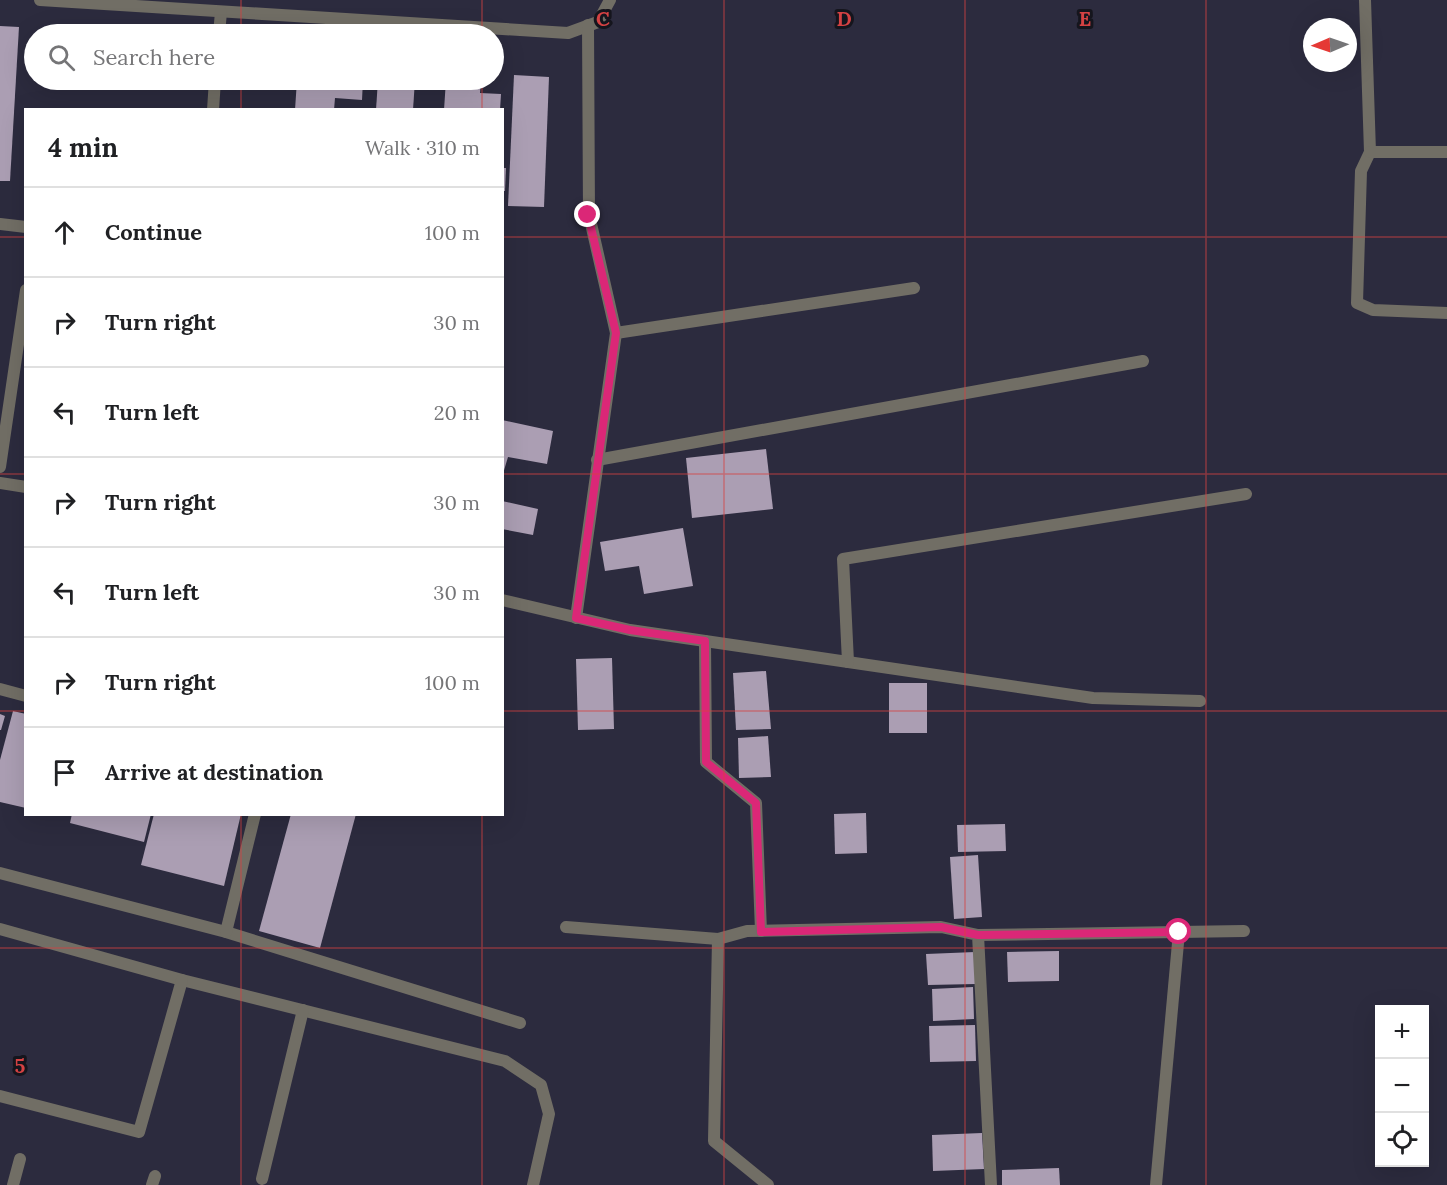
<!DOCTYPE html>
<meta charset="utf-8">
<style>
:root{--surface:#fff;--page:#f6f6f6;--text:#202124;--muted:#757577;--line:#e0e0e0}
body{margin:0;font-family:Lora,serif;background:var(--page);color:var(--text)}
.controls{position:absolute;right:18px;bottom:18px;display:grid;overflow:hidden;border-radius:0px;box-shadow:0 6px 24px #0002}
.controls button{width:54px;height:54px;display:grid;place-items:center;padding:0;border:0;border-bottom:2px solid var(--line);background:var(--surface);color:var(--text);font:30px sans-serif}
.compass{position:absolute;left:1303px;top:18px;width:54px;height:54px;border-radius:50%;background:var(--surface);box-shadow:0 6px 24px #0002;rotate:268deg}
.stop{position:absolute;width:18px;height:18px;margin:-14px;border:4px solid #db2777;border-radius:50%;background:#fff}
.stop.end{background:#db2777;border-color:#fff;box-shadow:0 2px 6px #0008}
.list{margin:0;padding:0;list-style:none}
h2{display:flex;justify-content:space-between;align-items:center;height:78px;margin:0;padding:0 24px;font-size:26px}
h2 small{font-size:20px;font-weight:400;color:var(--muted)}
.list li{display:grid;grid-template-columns:39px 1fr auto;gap:18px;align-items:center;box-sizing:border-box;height:90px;padding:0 24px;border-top:2px solid var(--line)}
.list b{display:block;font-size:22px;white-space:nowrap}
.list em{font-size:20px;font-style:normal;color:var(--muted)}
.icon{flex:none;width:33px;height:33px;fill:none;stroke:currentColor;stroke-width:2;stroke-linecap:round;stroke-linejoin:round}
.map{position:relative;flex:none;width:1447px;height:1185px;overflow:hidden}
.search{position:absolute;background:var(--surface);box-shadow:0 6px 24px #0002;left:24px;top:24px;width:480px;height:66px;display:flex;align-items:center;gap:15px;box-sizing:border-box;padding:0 21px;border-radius:33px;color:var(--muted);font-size:22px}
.panel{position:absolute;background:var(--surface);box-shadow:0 6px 24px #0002;left:24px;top:108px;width:480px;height:708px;border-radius:0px}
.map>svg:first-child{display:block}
</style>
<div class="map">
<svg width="1447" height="1185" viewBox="0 0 1447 1185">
<rect width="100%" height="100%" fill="#2c2b3e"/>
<!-- building -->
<g fill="#ab9eb3">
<path d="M0,26L19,27L10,181H0Z"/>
<path d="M514,75L549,77L544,207L508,206Z"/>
<path d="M297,80H363L362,100L335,98L334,110H295Z"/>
<path d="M378,80H415L413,110H376Z"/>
<path d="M446,80H481L480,93L501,94L500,110H444Z"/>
<path d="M502,168H506L505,191H502Z"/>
<path d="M502,420L553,431L547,464L508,457L502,477Z"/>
<path d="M766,449L773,509L692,518L686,458Z"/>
<path d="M502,501L538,509L533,535L502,529Z"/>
<path d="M683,528L693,586L644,594L639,566L605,571L600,542Z"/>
<path d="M612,658L614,729L578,730L576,659Z"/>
<path d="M766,671L771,729L736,730L733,673Z"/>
<rect x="889" y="683" width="38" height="50"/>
<path d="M13,711L26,714V808L0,802V760Z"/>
<path d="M0,714L5,716L1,730H0Z"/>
<path d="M768,736L771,777L739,778L738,738Z"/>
<path d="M866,813L867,853L835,854L834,814Z"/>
<path d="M72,814H151L144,842L70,823Z"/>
<path d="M154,814H241L224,886L141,865Z"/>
<path d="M291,814H356L320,948L259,931Z"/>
<path d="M1005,824L1006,851L958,852L957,825Z"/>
<path d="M978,855L982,917L954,919L950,857Z"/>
<path d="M1059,951V981L1008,982L1007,952Z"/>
<path d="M975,952L976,984L928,985L926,954Z"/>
<path d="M973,987L974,1019L933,1021L932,989Z"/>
<path d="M975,1025L976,1061L930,1062L929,1026Z"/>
<path d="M982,1133L984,1169L933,1171L932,1135Z"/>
<path d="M1059,1168L1060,1185H1002V1170Z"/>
</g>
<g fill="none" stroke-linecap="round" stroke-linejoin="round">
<!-- service -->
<g stroke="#716e65" stroke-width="12">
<path d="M0,689L26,696"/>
<path d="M0,873L226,932L520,1023"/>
<path d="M0,929L182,980L505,1061L541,1085L549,1114L533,1185"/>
<path d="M226,932L255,814"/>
<path d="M0,1096L139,1132L182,980"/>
<path d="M262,1179L303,1010"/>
</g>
<!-- minor -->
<g stroke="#716e65" stroke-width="12">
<path d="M40,0L568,33L598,22L610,0"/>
<path d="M1365,0L1370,152L1361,171L1357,303L1373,310L1447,313"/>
<path d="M219,34L221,12"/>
<path d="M213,110L215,80"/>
<path d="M1370,152H1447"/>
<path d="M0,224L26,227"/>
<path d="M616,333L914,288"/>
<path d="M597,460L1143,361"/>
<path d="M0,467L26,290"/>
<path d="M0,483L26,487"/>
<path d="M502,600L630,630L1093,698L1200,701"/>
<path d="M576,618L616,333L589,215L588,25"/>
<path d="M705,641L706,762L756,803L761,931"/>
<path d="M848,662L843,559L1246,494"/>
<path d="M566,927L718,939L747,931L941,927L978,935L991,1185"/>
<path d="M978,935L1244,931"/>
<path d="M718,939L714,1141L768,1185"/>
<path d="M13,1185L20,1159"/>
<path d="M152,1185L155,1176"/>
<path d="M1156,1185L1179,932"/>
</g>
</g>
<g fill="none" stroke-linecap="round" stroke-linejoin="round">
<!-- route -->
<path stroke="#db2777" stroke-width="8" d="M588,215L616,333L576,618L630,630L705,641L706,762L756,803L761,932L941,927L978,935L1179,932"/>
</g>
<!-- grid -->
<path fill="none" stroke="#d54243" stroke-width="1.5" stroke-opacity="0.55" d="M241,0V34M482,0V34M724,0V1185M965,0V1185M1206,0V1185M241,80V110M482,80V110M0,237H26M502,237H1447M0,474H26M502,474H1447M0,711H26M502,711H1447M241,814V1185M482,814V1185M0,948H1447"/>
<g font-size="20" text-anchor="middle" font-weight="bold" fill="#d54243" stroke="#15151d" stroke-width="6" stroke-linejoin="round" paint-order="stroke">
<text x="603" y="26">C</text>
<text x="844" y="26">D</text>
<text x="1085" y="26">E</text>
<text x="20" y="1073">5</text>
</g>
</svg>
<div class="controls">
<button>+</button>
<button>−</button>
<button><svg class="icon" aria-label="locate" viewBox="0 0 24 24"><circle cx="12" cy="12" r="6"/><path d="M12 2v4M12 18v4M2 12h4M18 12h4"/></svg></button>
</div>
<svg class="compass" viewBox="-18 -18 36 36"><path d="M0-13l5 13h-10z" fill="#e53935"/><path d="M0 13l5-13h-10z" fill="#757577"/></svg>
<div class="stop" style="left:1179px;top:932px"></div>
<div class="stop end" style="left:588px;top:215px"></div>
<div class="search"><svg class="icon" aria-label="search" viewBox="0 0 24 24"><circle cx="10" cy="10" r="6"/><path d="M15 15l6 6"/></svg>Search here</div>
<section class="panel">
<h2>4 min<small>Walk · 310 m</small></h2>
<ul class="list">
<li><svg class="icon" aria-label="ahead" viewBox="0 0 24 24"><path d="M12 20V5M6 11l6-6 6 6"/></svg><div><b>Continue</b></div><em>100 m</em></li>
<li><svg class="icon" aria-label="right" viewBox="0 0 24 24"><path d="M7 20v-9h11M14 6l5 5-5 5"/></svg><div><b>Turn right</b></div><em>30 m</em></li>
<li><svg class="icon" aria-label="left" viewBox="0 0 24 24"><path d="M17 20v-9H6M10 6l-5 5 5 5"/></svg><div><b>Turn left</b></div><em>20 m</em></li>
<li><svg class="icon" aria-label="right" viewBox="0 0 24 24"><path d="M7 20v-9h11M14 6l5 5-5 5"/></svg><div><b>Turn right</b></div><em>30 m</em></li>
<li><svg class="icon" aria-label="left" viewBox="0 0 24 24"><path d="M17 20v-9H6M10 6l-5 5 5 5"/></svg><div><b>Turn left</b></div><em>30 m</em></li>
<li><svg class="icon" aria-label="right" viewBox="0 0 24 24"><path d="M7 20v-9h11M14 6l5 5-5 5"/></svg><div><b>Turn right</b></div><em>100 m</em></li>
<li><svg class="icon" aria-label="arrive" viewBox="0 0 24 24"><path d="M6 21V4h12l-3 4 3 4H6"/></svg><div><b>Arrive at destination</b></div></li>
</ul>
</section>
</div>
